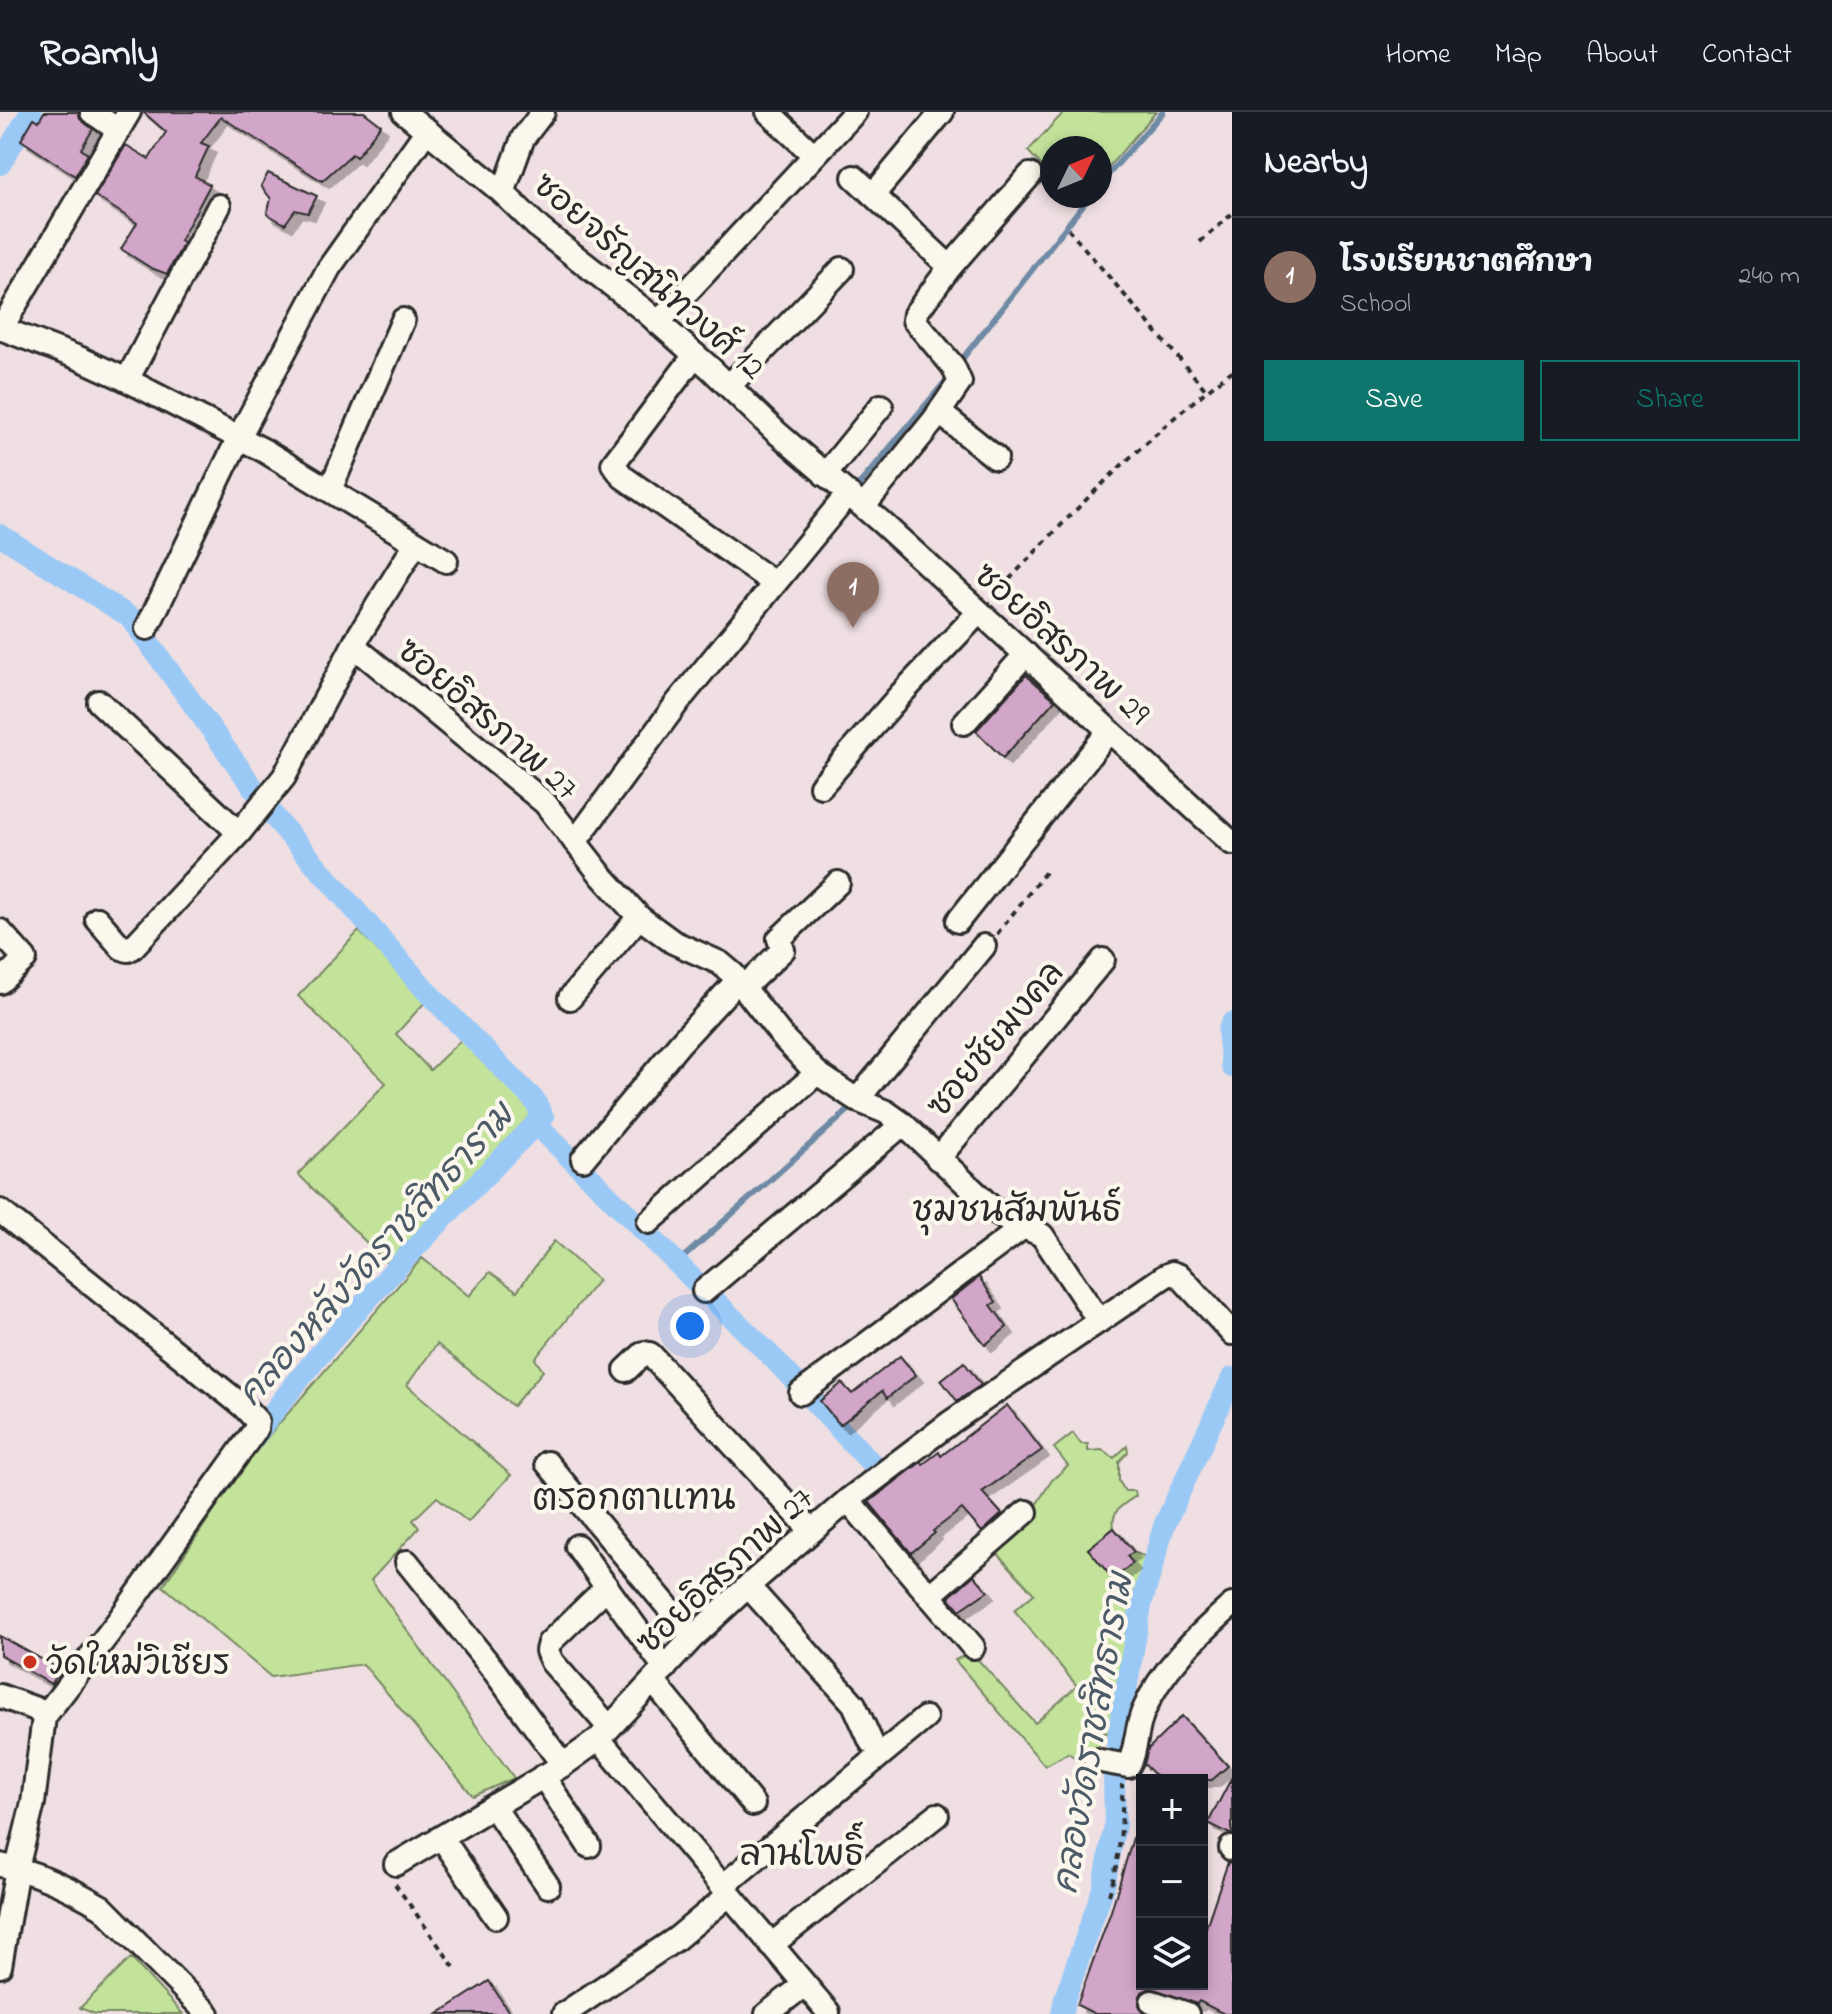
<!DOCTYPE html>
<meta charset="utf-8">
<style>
:root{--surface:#171b24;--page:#20242c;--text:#f1f3f6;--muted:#9ea1a6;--line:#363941;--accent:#0f766e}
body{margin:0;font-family:"Indie Flower","Playpen Sans Thai",sans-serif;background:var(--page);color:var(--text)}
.controls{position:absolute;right:24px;bottom:24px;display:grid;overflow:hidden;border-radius:0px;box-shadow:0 4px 12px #0003}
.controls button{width:72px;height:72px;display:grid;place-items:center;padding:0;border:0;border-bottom:2px solid var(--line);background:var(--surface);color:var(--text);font:40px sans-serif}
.compass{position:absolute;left:1040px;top:24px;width:72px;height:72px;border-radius:50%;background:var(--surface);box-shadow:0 4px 12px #0003;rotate:47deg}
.you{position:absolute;left:690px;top:1214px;width:28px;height:28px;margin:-20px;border:6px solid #fff;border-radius:50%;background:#1a73e8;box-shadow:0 0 0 12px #1a73e833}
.badge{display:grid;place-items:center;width:52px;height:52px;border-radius:50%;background:var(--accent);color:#fff;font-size:26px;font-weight:700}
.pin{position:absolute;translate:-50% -66px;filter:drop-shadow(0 2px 4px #0008)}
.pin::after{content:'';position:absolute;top:42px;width:28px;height:24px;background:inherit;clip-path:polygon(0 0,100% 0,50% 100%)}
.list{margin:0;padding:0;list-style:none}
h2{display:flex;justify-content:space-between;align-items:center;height:104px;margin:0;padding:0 32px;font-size:34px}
h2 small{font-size:26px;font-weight:400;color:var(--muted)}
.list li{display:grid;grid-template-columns:52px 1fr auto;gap:24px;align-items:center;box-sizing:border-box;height:120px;padding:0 32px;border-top:2px solid var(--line)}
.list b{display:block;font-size:30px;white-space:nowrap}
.list p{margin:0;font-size:26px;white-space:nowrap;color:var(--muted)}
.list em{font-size:26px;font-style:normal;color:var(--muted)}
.actions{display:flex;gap:16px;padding:24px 32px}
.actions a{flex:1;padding:18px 0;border:2px solid var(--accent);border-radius:0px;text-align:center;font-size:28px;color:var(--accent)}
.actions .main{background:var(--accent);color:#fff}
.icon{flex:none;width:44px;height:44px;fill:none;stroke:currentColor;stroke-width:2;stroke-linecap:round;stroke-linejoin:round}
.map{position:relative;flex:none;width:1232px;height:1902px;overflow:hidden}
header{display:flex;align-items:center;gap:48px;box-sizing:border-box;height:112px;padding:0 40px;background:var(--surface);border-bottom:2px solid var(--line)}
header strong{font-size:38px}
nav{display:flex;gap:44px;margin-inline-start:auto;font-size:28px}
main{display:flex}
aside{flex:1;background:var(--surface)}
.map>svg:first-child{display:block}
</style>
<header>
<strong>Roamly</strong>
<nav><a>Home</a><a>Map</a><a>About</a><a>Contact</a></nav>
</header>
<main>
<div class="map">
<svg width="1232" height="1902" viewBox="0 0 1232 1902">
<defs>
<filter id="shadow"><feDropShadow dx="7" dy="7" stdDeviation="0" flood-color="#0004"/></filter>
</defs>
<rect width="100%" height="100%" fill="#efdfe2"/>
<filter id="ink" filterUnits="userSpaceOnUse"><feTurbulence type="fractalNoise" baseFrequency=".0125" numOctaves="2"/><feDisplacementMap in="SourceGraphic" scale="16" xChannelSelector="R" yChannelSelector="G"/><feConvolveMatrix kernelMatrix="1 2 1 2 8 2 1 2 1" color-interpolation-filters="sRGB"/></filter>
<g filter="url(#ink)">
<!-- green -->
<g fill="#c3e39b" stroke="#778763" stroke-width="2">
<path d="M1064,0H1156L1100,65V36H1052V65L1028,39Z"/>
<path d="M359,819L427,888L396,922L430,958L463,926L535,1002L390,1154L298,1062L386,971L298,884Z"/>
<path d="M554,1129L598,1168L535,1247L543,1259L513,1294L437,1232L407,1273L511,1363L468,1410L437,1385L413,1408L419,1416L371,1468L514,1666L473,1684L363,1552L271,1565L163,1474L251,1344L422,1146L469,1184L490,1160L517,1179Z"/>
<path d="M1073,1321L1081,1332H1088V1339L1102,1338L1114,1346L1127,1334L1128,1340L1119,1350V1369L1125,1379H1135L1136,1384C1122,1393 1111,1398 1114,1416L1088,1437L1132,1450L1127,1444L1134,1440L1146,1445L1111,1620L1103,1621L1095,1648H1079L1068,1641L1045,1654L955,1548L971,1540L1035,1611L1077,1574L1014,1498L1034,1482L992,1435L1036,1393L1052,1368L1068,1354L1054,1336Z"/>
<path d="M131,1846L183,1902H95L80,1896Z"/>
</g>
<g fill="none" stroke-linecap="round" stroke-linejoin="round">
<!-- stream -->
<g stroke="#6e8aa5" stroke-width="6">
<path d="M1100,72L1163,0"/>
<path d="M959,251L1090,84"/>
<path d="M858,374L950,264"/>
<path d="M677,1151L851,996"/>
</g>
<!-- canal -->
<g stroke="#9bc9f6" stroke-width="22">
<path d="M0,52L31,0"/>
<path d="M0,423L130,505L279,711L430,883L535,989L543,1005C440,1108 336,1213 251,1330"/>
<path d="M1232,911L1228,919L1232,955"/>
<path d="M536,1012L775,1248L875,1355"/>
<path d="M1062,1902L1065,1886L1104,1774L1115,1713L1114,1666L1119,1617L1141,1493L1164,1414L1232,1266"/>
</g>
</g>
<!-- building -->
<g fill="#d2a6c9" stroke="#2b2b2b" stroke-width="2" filter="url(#shadow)">
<path d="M44,0H78L80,7L93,17L81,37L88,42L75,64L21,28L34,6L39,9Z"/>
<path d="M143,0H364L381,13L356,45L352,42L322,69L221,5L201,31L209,34L195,64L210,73L180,129L184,131L167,162L151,156L121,137L137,111L95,84L126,33L149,47L166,20Z"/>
<path d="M268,61L317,84L308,101L295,98L285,112L267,102L271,87L261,74Z"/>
<path d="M1026,563L1055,588L1003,646L976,619Z"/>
<path d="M979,1165L996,1190L991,1193L1007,1215L985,1233L951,1187Z"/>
<path d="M900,1244L916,1263L887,1286L882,1279L840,1313L820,1289L842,1271L852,1282Z"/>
<path d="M964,1250L981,1273L957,1289L941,1268Z"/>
<path d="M1007,1293L1042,1338L982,1380L1002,1402L982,1420L962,1397L933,1419L935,1421L911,1441L869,1390L921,1350L923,1352L939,1340L941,1344Z"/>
<path d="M1114,1416L1134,1440L1127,1444L1133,1451L1113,1467L1088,1437Z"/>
<path d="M974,1463L988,1479L960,1498L949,1485Z"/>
<path d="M0,1524L59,1557L51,1572L0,1543Z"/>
<path d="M1182,1604L1228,1654L1212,1668H1160L1144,1652L1148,1637Z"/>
<path d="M1232,1665V1722H1230L1208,1711Z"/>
<path d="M1139,1706L1142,1707V1872H1202V1827L1228,1750L1232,1751V1902H1224L1199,1889L1197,1892L1150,1876L1142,1880L1139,1886V1893L1145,1902H1095L1077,1893L1111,1799Z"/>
<path d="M489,1869L510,1902H438Z"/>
</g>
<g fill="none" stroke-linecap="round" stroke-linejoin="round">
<!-- minor casing -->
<g stroke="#2b2b2b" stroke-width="28">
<g id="minor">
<path d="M92,0L118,18"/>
<path d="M404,0L503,81L540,117L645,199L710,256L775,319L881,410L1232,731"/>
<path d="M768,0L814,43"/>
<path d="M854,65L950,155"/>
<path d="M503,81L523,26L543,0"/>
<path d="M873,83L942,0"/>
<path d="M658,211L855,0"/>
<path d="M0,216L79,246L127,268L263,338L446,449"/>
<path d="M1,217L129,0"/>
<path d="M695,243L613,352L623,365L774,471"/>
<path d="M127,268L219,94"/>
<path d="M729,274L842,157"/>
<path d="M939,300L996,346"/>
<path d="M825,363L881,294"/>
<path d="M330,378L403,208"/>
<path d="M864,394L934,308L960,270L953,254L914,208L915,202L950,155L1030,63"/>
<path d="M147,516L238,327L329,156L427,18"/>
<path d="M354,534L545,691L601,763L639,805L673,830L720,851L733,862L785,928L817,961L857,988L886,1000L903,1012L993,1097L1007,1108L1042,1123L1099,1209"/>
<path d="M99,590L239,721"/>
<path d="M964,611L1026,542"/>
<path d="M821,674L901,582L979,500"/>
<path d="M575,730L677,591L848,382"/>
<path d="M97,807L122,836L128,838L132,836L239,721L284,665L358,525L416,431"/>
<path d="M958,809L1109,619"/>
<path d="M0,819L25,847L0,870"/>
<path d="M744,875L783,838L779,827L838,771"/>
<path d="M570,886L639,805"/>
<path d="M857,988L984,834"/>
<path d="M583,1047L680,931L738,868"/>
<path d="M938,1047L1103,848"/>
<path d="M0,1099L244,1295L257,1309L256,1317L119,1508L44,1605"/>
<path d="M649,1110L817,961"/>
<path d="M704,1179L903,1012"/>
<path d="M626,1258L644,1241L650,1242L812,1419"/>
<path d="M801,1281L1022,1116"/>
<path d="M547,1351L693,1525"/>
<path d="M848,1388L973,1535"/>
<path d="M577,1434L665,1556"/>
<path d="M407,1450L492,1556L563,1653"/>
<path d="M748,1474L854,1592L871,1630"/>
<path d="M607,1475L549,1531L547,1539L552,1550L609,1615"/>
<path d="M929,1484L1026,1400"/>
<path d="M653,1569L753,1692"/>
<path d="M0,1584L36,1597L44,1605L33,1691L17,1756L0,1854"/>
<path d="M599,1627L828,1900"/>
<path d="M1095,1648L1128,1654C1136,1642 1136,1616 1143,1600C1161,1557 1198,1523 1232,1493"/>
<path d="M543,1664L589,1734"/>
<path d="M493,1694L548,1774"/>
<path d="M442,1726L496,1805"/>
<path d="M1231,1736L1232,1737"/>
<path d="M396,1752L563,1653L599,1627L693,1525L748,1474L848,1388L951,1310L1165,1164L1172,1161L1180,1164L1232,1221"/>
<path d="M0,1753C34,1759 72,1777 102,1795L208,1902"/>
<path d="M723,1774L925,1606"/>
<path d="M771,1833L937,1703"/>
<path d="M1152,1890L1187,1902"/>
<path d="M564,1902L676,1827L730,1782"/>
<path d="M767,1902L804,1873"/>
</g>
</g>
<!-- path -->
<g stroke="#2b2b2b" stroke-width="4" stroke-dasharray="6 6" stroke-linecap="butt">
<path d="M1068,117L1206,278"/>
<path d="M1200,130L1232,102"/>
<path d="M993,485C1067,405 1145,325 1232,259"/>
<path d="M997,822L1047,758"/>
<path d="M395,1772L454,1855"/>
<path d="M1109,1783C1120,1747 1123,1710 1122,1672"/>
</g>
<!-- minor -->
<use href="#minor" stroke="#fbf7ec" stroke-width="22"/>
</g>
</g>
<!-- markers -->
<circle fill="#c8321e" stroke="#fbf7ec" stroke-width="3" cx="30" cy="1550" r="8"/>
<g text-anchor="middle" stroke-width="8" stroke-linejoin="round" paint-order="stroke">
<!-- street labels -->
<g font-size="34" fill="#2b2b2b" stroke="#fbf7ec">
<text transform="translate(650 163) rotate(41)" y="12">ซอยจรัญสนิทวงศ์ 12</text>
<text transform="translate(1063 531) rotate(42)" y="12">ซอยอิสรภาพ 29</text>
<text transform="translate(489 606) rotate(41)" y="12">ซอยอิสรภาพ 27</text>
<text transform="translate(994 926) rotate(-50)" y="12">ซอยชัยมงคล</text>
<text transform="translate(724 1457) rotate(-43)" y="12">ซอยอิสรภาพ 27</text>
</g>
<!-- poi labels -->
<g font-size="34" fill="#2b2b2b" stroke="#fbf7ec" text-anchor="start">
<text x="46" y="1562">วัดใหม่วิเชียร</text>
</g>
<!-- neighbourhood labels -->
<g font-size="36" fill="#2b2b2b" stroke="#fbf7ec">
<text x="1017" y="1109">ชุมชนสัมพันธ์</text>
<text x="634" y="1397">ตรอกตาแทน</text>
<text x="802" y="1753">ลานโพธิ์</text>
</g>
<!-- water labels -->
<g font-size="36" font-style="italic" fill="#4d5a68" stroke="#fbf7ec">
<text transform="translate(374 1141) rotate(-48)" y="13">คลองหลังวัดราชสิทธาราม</text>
<text transform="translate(1091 1621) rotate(-80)" y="13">คลองวัดราชสิทธาราม</text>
</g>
</g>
</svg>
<div class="controls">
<button>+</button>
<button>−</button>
<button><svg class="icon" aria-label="layers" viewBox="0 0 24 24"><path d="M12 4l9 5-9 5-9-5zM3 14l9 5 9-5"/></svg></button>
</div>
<svg class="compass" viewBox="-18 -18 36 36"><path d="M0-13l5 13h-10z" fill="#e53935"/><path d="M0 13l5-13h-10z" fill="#9ea1a6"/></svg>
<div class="you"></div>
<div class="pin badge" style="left:853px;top:516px;background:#8d6e63">1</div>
</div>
<aside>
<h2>Nearby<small></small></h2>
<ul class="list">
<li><span class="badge" style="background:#8d6e63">1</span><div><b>โรงเรียนชาตศึกษา</b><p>School</p></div><em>240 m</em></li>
</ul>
<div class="actions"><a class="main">Save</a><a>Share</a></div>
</aside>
</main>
